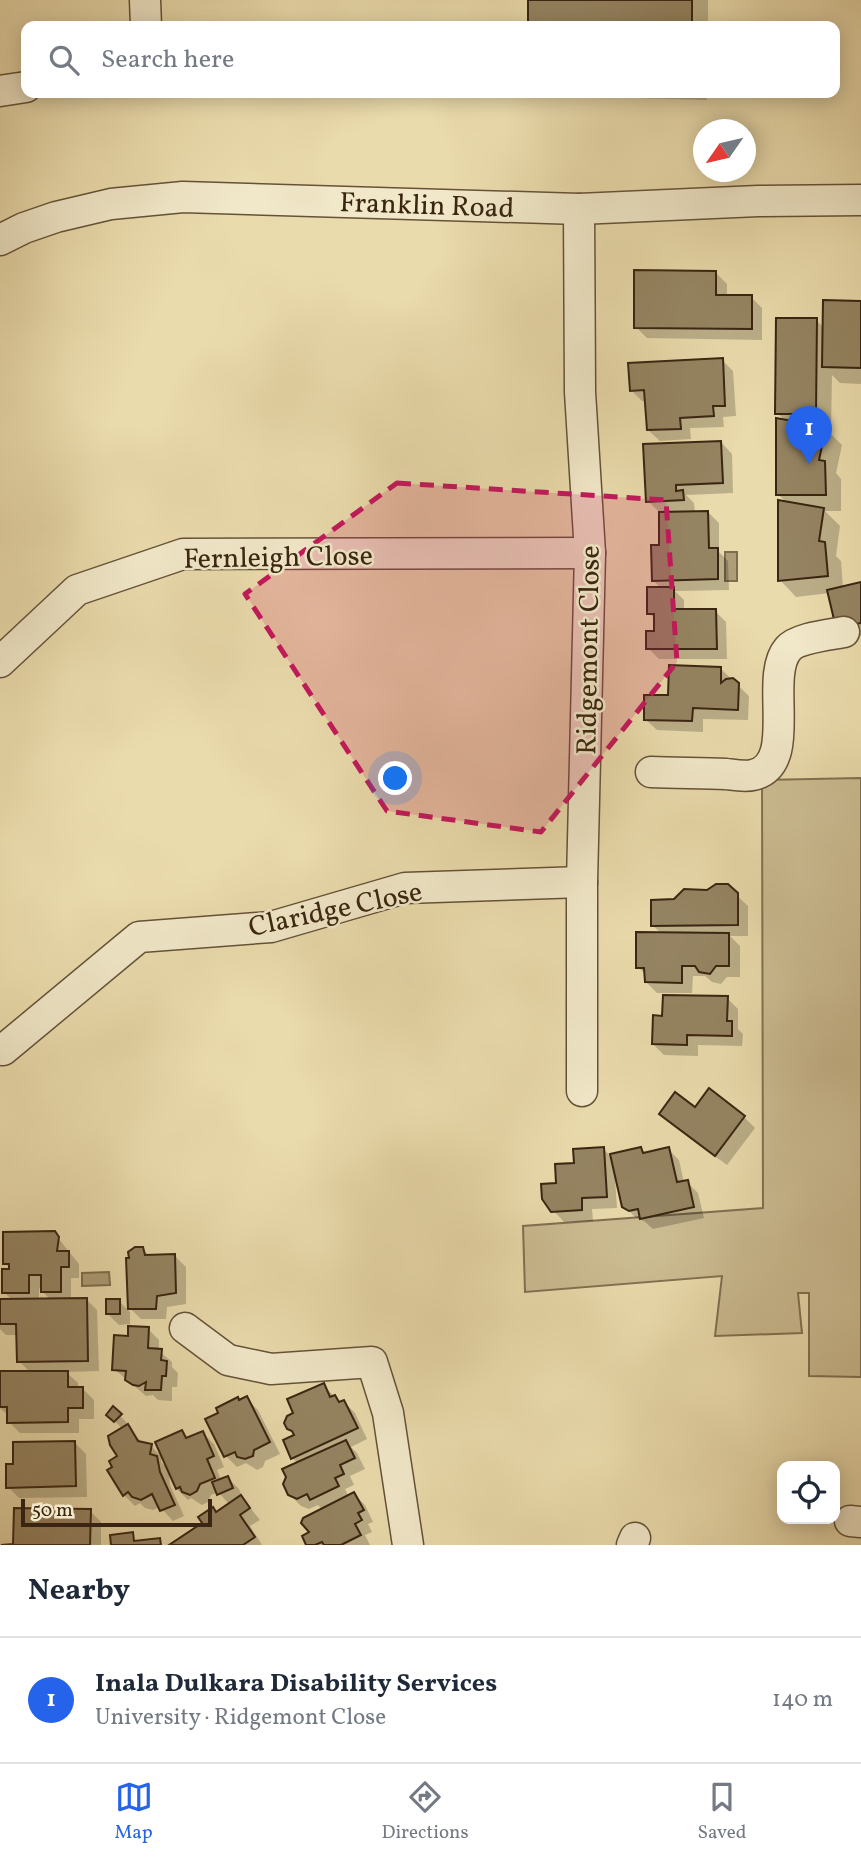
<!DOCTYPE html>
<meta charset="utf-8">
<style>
:root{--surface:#fff;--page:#f6f6f7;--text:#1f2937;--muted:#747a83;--line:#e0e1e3;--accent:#2563eb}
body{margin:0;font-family:Vollkorn,serif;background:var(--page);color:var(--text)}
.controls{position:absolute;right:21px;bottom:21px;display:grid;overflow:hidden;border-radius:14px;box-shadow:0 4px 18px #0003}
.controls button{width:63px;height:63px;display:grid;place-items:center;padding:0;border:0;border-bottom:2px solid var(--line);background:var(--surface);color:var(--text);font:35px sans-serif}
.compass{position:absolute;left:693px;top:119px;width:63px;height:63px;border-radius:50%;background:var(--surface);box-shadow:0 4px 18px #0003;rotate:236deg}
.scale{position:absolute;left:21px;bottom:18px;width:191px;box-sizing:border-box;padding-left:7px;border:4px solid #392511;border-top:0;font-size:19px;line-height:24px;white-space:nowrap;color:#392511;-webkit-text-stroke:5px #f1e8c9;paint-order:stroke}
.you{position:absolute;left:396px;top:779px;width:24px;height:24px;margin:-18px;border:5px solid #fff;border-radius:50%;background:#1a73e8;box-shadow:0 0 0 10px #1a73e833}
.badge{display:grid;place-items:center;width:46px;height:46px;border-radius:50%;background:var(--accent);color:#fff;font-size:23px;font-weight:700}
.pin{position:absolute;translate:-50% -58px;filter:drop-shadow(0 2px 4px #0008)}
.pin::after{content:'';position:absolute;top:37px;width:24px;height:21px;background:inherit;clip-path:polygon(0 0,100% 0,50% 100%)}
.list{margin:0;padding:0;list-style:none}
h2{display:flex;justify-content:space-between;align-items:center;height:91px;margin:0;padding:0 28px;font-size:30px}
h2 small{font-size:23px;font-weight:400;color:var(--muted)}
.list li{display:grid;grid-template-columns:46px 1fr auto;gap:21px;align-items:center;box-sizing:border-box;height:126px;padding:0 28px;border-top:2px solid var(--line)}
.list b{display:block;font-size:26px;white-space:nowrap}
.list p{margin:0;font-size:23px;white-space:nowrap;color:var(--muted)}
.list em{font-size:23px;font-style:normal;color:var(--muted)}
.icon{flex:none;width:38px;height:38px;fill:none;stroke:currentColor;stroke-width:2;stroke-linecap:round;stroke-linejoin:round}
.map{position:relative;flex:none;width:861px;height:1545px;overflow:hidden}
.search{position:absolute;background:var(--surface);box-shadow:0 4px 18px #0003;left:21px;right:21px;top:21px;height:77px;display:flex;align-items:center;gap:18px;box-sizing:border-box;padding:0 24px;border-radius:14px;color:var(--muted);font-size:26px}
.sheet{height:217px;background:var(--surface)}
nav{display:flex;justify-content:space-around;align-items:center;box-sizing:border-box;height:98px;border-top:2px solid var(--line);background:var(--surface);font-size:19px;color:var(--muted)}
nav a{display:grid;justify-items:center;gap:4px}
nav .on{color:var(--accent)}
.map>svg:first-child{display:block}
</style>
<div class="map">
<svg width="861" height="1545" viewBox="0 0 861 1545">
<rect width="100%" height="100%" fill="#eadbac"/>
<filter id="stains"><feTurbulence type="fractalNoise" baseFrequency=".00286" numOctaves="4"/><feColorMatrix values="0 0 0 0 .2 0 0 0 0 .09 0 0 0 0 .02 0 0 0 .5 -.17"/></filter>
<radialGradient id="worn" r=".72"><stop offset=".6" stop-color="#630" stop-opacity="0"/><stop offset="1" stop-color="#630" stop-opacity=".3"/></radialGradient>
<!-- green -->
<path fill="#ccbc92" stroke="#827052" stroke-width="2" d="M861,778V1377L809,1376V1293H798L802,1333L715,1336L722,1276L525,1292L523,1226L763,1208L762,780Z"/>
<!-- water -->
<g fill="#ae9d77" stroke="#7f6d4e" stroke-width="2">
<rect x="725" y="552" width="12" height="29"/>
<path d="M109,1272L110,1285L82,1286V1273Z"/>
</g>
<!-- shadow -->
<g fill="#0003" fill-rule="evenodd">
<path d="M529,0H708V26H530Z"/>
<path d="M563,93H707V100L566,96Z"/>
<path d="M716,273L727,284V297H751L762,308V340L647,338L636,327Z"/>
<path d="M861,303V384L840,383L832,375L831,430H827L842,445L836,473L841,479V511H825L840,526L836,556L841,561L843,588L861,584V636L849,639L830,593L796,597L780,580L788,504L778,494L785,421L777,413L816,320L824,328Z"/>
<path d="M722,360L733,371L736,416L723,417L724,427L690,428L691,439L660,441L648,430L647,401H642L631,390Z"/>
<path d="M721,442L732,454L733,493L686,495L694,503L695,513L708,512L719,523V552L728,561L729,590L675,591L684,600V611H715L726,622L727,659H659L648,648L656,633V620L649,613L662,589L653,580L661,547L659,512L648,501Z"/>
<path d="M721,669L749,696L748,720L703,719V732L657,730L645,719L669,697Z"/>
<path d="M727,886L748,906V936H730L740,946V977H727L721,984L712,982L705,976H693L692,993H657L646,982V975L638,967L662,934L653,926L675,901Z"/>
<path d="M727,998L738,1009V1029L743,1034L742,1046L698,1045V1056L664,1055L653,1044L664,1017Z"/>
<path d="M696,1109L744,1117L755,1128L727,1165L672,1125L661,1114Z"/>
<path d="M604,1149L610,1156L641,1149L646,1154L668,1149L679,1160L684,1183L687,1182L698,1193L704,1218L653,1229L644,1221L635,1217L624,1206L617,1178H615L617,1208L592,1209L593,1221L564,1222L553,1210L558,1185L576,1165Z"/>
<path d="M54,1233L79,1264V1278H71V1300L86,1299L97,1310L99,1371L66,1372L78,1383V1389H83L94,1400V1419H79V1433H20L9,1422V1416L0,1408V1373H31L19,1361L18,1335H6L0,1329V1301L12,1300L4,1292L12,1270L5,1263ZM39,1288L51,1300H39Z"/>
<path d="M142,1249L150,1256H175L186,1267V1304L167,1307L166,1319H141L130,1308V1328L148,1329L159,1340V1351L172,1362V1367L178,1373L177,1387H172V1401L158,1400L153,1395L146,1396L114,1369L130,1338V1324L119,1325L108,1314L119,1301L130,1312L128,1260Z"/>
<path d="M323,1385L341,1403L344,1402L355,1413L367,1439L351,1447L357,1453L365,1469L350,1476L354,1485L345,1489L349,1497L354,1494L365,1505L373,1522L368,1524L372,1532L365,1535L370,1545H308L323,1510L318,1505L309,1509L301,1506L289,1494L299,1464L292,1458L296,1436L288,1428L296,1414Z"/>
<path d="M247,1399L258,1410L280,1454L265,1461L263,1467L257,1470L246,1463L237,1467L226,1456L220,1413Z"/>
<path d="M113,1409L131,1427L130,1428L143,1444L151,1446L162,1457L161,1462L169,1470L170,1485L184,1516L173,1521L160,1507L153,1510L145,1508L140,1503L135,1506L124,1495L115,1467L119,1456L123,1429L108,1415Z"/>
<path d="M182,1432L189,1439L203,1433L214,1444L224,1467L217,1470L221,1480L228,1478L239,1489L243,1499L260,1520L250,1526L262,1545H172L230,1505L218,1492L211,1495L208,1502L202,1505L191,1498L188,1500L177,1489L158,1442Z"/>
<path d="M75,1443L86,1454L87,1497L19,1498L8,1487L15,1466Z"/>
<path d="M90,1511L101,1522V1545H15Z"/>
</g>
<!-- building -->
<g fill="#958462" stroke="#392511" stroke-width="2">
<rect x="528" y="0" width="164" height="26"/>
<path d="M634,270L716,271V295H752V329L634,328Z"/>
<path d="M823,300L861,301V368L822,367Z"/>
<path d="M776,318H817L816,414H775Z"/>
<path d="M723,358L725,406H713L714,416L680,418L681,429L647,430L644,390L630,391L628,363Z"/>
<path d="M776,418L826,427L819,460L825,461L826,495H776Z"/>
<path d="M721,441L723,483L676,485V491L683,490L684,500L646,502L643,444Z"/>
<path d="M778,500L824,508L819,541L825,542L828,576L778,581Z"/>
<path d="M708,511L709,548H718V579L652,581L651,545H659V512Z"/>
<path d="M861,582V623L836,628L827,590Z"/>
<path d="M647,587H674V609H716L717,649H646V631H654V614H647Z"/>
<path d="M669,665L721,667V683L726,679L733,678L739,683L738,710L693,708L692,721L644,720V695H668Z"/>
<path d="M716,884H728L738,893V925L651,926V900L674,899L684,889L707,890Z"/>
<path d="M636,932L729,933V966H716L710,974L699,972L695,966H682V983L645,982L644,968H636Z"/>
<path d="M663,995L728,996L727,1021H732V1036L687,1035V1045L652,1044L653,1015L662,1016Z"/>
<path d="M709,1088L745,1116L715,1156L659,1114L675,1092L695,1107Z"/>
<path d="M604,1147L607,1197L582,1198V1210L551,1212L542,1199L541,1184L556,1183L555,1164L574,1163L573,1149Z"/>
<path d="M641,1147L643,1153L669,1147L677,1182L688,1180L694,1207L640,1219L638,1209L629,1211L622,1207L610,1154Z"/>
<path d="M55,1231L59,1237L57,1251H69V1267H61V1292H41V1275H29V1293H2V1269H9V1264H3V1232Z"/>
<path d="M135,1247H143L145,1255L175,1254L176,1293L157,1296L156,1309H128L126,1258H129L128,1252Z"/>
<path d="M87,1298L88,1361L17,1362L16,1324H0V1299Z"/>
<rect x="106" y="1299" width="14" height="15"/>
<path d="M128,1326L149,1327L148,1348L162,1349L161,1360L167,1361L166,1376H162L161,1390H145L146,1382L139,1386L133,1385L125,1380L126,1371L112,1370L114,1335L128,1336Z"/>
<path d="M0,1371H68V1387H83V1408H68V1422L7,1423V1407H0Z"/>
<path d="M324,1383L330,1397L335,1395L339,1402L344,1400L358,1428L291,1459L283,1440L294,1435L292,1431L287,1429L284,1423L287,1416L293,1413L287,1399Z"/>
<path d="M247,1396L270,1442L254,1450L253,1456L245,1459L237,1457L235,1452L224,1457L205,1419L218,1413L216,1408L238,1397L239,1400Z"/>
<path d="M113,1406L122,1414L114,1422L106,1415Z"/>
<path d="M128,1424L138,1441L152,1444L150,1454L157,1456L160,1472L175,1505L160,1511L152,1494L141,1500L132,1497L128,1492L123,1496L107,1470L112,1467L109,1461L117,1456L110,1445L108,1436Z"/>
<path d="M182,1430L186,1438L203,1431L214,1456L207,1459L215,1478L200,1484L197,1491L190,1495L182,1492L180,1487L176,1489L155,1442Z"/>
<path d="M346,1440L355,1458L340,1465L344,1474L335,1478L339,1486L310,1500L307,1494L297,1499L288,1495L283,1484L286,1477L282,1469Z"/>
<path d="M75,1441L76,1486L6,1488V1464H13V1442Z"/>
<path d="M228,1476L233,1488L217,1495L212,1482Z"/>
<path d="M354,1492L364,1510L358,1513L362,1520L355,1524L361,1535L341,1545H324L322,1542L315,1545H306L302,1536L309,1532L301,1523L303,1518Z"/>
<path d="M241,1495L250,1508L240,1515L255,1537L243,1545H169L202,1523L198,1517L213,1507L216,1512Z"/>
<path d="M14,1508L91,1509L90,1545H1L13,1544Z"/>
<path d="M133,1532L134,1541L160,1538L161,1545H111L110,1535Z"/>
</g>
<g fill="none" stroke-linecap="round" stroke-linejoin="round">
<!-- minor casing -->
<g stroke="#655238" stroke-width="33">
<g id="minor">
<path d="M145,0L146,26"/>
<path d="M0,91L26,87"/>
<path d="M579,209L580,392L590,553L582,882V1091"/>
<path d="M0,240L24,228L56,217L111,204L183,197L579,209L758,201L861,200"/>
<path d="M0,662L77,590L183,554L590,553"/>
<path d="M651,772C676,773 701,773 726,774C734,775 745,777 753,775C800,764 763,678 788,649C797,638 829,635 844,632"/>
<path d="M3,1050L139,937L271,927L405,888L582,882"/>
<path d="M185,1328L228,1360L271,1369L372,1362L388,1413L408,1545"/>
<path d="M850,1521L861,1522"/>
<path d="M632,1545L635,1538"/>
</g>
</g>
<!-- minor -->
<use href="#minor" stroke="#f1e8c9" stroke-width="30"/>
</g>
<!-- marked area -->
<path fill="#c2185b" fill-opacity="0.2" stroke="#c2185b" stroke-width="5" stroke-dasharray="14 9" stroke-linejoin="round" d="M397,483L666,500L677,662L541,832L387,811L245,594Z"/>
<g text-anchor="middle" stroke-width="5" stroke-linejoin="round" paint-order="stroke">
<!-- street labels -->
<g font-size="28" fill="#392511" stroke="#f1e8c9">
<text transform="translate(427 204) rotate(2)" y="10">Franklin Road</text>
<text transform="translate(278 556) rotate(-1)" y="10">Fernleigh Close</text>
<text transform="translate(587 650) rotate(-89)" y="10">Ridgemont Close</text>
<text transform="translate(335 908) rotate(-12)" y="10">Claridge Close</text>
</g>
</g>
<rect width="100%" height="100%" filter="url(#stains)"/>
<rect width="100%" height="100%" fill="url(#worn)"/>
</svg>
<div class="controls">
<button><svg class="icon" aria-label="locate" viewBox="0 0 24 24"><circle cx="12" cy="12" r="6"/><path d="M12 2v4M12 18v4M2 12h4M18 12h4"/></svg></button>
</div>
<svg class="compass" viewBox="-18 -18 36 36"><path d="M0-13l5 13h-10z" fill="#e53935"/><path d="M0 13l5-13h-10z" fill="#747a83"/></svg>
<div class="scale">50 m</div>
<div class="you"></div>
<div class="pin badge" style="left:809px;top:464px">1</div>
<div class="search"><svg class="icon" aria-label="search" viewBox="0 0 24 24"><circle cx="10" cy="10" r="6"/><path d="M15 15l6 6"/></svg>Search here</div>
</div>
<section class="sheet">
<h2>Nearby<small></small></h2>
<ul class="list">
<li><span class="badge">1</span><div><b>Inala Dulkara Disability Services</b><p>University · Ridgemont Close</p></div><em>140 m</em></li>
</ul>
</section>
<nav>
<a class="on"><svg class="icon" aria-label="map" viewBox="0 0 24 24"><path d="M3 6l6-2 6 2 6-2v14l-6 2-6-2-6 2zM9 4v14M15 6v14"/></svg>Map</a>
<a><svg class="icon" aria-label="directions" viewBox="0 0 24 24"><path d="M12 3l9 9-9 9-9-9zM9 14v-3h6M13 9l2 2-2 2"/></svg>Directions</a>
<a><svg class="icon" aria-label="saved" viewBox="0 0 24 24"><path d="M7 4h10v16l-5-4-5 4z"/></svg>Saved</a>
</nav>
